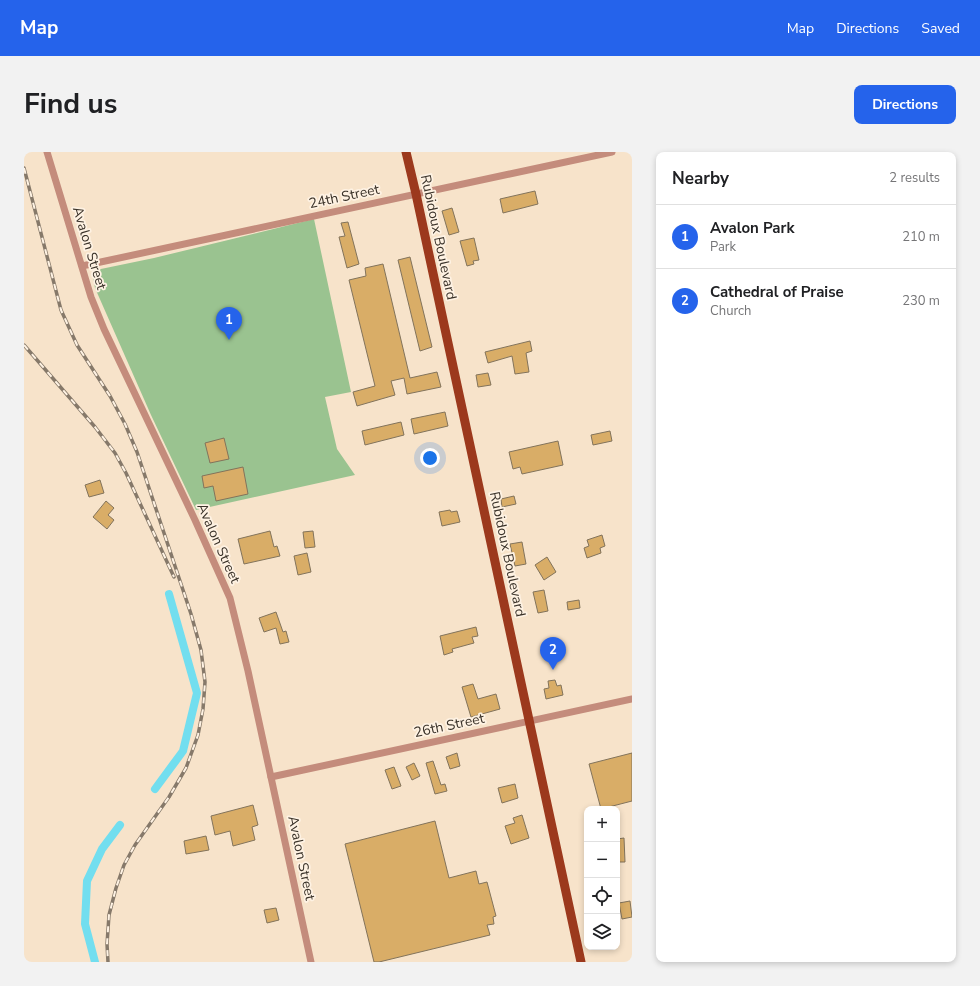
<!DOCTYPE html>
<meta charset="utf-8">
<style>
:root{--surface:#fff;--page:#f2f2f2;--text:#202124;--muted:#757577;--line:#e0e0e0;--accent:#2563eb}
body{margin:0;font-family:"Nunito Sans",sans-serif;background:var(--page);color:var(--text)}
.controls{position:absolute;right:12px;bottom:12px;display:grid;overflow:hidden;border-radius:8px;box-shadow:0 2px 6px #0003}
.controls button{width:36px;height:36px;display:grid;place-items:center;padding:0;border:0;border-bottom:1px solid var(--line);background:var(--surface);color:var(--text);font:20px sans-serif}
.you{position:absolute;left:406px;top:306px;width:14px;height:14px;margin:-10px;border:3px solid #fff;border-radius:50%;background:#1a73e8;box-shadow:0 0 0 6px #1a73e833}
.badge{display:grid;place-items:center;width:26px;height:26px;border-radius:50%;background:var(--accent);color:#fff;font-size:13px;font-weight:700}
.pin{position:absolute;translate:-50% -33px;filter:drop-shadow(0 1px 2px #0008)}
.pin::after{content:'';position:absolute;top:21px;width:14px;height:12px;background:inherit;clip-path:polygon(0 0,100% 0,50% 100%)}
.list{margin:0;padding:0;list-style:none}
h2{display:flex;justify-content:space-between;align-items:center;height:52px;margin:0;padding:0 16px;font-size:17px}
h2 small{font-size:13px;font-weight:400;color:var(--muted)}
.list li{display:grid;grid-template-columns:26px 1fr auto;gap:12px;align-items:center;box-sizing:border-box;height:64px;padding:0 16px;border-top:1px solid var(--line)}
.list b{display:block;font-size:15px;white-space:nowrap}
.list p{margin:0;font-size:13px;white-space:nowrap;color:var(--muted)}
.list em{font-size:13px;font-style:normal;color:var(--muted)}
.icon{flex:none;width:22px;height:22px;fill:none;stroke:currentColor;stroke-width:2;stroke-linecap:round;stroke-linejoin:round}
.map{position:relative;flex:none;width:608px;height:810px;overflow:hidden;border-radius:8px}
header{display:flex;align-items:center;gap:24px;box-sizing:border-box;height:56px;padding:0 20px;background:var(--accent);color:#fff}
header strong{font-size:19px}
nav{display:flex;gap:22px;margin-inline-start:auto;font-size:14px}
.intro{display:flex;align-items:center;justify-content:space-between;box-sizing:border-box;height:96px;padding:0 24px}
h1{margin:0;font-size:28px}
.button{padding:10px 18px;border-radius:8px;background:var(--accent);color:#fff;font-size:14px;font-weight:700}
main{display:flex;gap:24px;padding:0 24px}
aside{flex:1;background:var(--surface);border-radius:8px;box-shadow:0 2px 6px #0003}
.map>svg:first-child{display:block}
</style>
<header>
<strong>Map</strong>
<nav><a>Map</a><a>Directions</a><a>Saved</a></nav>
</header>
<div class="intro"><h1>Find us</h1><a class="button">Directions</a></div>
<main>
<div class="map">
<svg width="608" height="810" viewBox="0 0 608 810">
<rect width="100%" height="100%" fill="#f7e3ca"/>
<!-- green -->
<path fill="#9ac390" d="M290,67L327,240L301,245L313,297L331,323L172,358L127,263L71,136L69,125L72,118L130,106Z"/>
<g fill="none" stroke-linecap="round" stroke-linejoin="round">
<!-- canal -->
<g stroke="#72deef" stroke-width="8">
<path d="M131,637L159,599L173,541L145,442"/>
<path d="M71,810L61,772L63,729L78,697L96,673"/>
</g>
</g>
<!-- building -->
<g fill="#d9ad67" stroke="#82735b">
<path d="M511,39L514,52L479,61L476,47Z"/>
<path d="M428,56L435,80L425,83L418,59Z"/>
<path d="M324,70L335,112L323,116L315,85L321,84L317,71Z"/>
<path d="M450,86L455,108L449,109L450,112L443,114L436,89Z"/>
<path d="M386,105L408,195L396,199L374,108Z"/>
<path d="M359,112L386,226L413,220L417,235L383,242L380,226L367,229L371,243L333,254L329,240L351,234L325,128L342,124L341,116Z"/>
<path d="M506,189L508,199L502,201L505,220L491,222L488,204L464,211L461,200Z"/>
<path d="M464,221L467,233L454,235L452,223Z"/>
<path d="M421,260L424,274L390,282L387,267Z"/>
<path d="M377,270L380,283L341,293L338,279Z"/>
<path d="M586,279L588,289L569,293L567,283Z"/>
<path d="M200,286L205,307L186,311L181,291Z"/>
<path d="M534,289L539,313L498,322L496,315L489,317L485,300Z"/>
<path d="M219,315L224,342L192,349L189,334L180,336L178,324Z"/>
<path d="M76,328L80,341L65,345L61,333Z"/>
<path d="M490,344L492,352L478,355L477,347Z"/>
<path d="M82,349L90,356L84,363L90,368L83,377L69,365Z"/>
<path d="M426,358L427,360L433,359L436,370L418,374L415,360Z"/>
<path d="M246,379L250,395L253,394L256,404L220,412L214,387Z"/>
<path d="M289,379L291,395L281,396L279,380Z"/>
<path d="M578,383L581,394L576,396L577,401L563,406L560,396L565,394L563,388Z"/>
<path d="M498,390L502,412L491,414L486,392Z"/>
<path d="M283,401L287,420L274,423L270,404Z"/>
<path d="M523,405L532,420L520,428L511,413Z"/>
<path d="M520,438L524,459L514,461L509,440Z"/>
<path d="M555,448L556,456L544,458L543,450Z"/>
<path d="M252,460L259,480L262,479L265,490L256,492L252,476L240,480L235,466Z"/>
<path d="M452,475L454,484L448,485L450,491L428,497L429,500L420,503L416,484Z"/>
<path d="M531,528L533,534L537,533L539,543L522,547L520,537L525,536L524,529Z"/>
<path d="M449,532L454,547L472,542L476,557L447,565L438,535Z"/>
<path d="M433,601L436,614L426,617L422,605Z"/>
<path d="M608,601V649L577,657L565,612Z"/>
<path d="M409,609L417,633L421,632L423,639L411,642L402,611Z"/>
<path d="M390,611L396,624L388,628L382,615Z"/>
<path d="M370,615L377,634L368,637L361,618Z"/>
<path d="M491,632L494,646L478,651L474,636Z"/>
<path d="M229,653L234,673L228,675L231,688L209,694L206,679L191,683L187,664Z"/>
<path d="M498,663L505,686L487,692L481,674L491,671L489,666Z"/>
<path d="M411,669L425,726L452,719L455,732L463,730L472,764L469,765L470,772L463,773L466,783L355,810H350L321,692Z"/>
<path d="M182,684L185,698L162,702L160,689Z"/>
<path d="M600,686L601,710H593V687Z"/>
<path d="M606,749L608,765L598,767L595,751Z"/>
<path d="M252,756L255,768L243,771L240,758Z"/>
</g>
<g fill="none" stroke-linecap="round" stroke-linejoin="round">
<!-- minor -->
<g stroke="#c48c7c" stroke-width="7">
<path d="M23,0L67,145L80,177L171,368L206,446L224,519L287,810"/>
<path d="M58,114L588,0"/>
<path d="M247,625L608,547"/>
</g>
<!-- major -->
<path stroke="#9c391d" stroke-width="9" d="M382,0L392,42L557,810"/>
<!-- rail casing -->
<g stroke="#86796a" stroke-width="3.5">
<g id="rail">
<path d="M0,16L37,158L53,193L86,244L101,272L113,300L167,462L177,498L181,530L179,557L174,583L162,616L145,645L111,693L100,713L92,736L85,763L83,792L84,810"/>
<path d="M0,193L71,275L91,301L102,321L150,425"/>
</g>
</g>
<!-- rail -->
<use href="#rail" stroke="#fef2e3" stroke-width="2" stroke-dasharray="6" stroke-linecap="butt"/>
</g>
<g text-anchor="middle" stroke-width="3.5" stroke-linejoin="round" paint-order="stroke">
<!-- street labels -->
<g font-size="14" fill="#3a3229" stroke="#fef2e3">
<text transform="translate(320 44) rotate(-12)" y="5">24th Street</text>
<text transform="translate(415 85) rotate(78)" y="5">Rubidoux Boulevard</text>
<text transform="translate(66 96) rotate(73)" y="5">Avalon Street</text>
<text transform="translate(195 391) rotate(66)" y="5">Avalon Street</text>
<text transform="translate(484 402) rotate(78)" y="5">Rubidoux Boulevard</text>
<text transform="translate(425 573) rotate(-12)" y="5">26th Street</text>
<text transform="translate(278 706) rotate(78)" y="5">Avalon Street</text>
</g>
</g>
</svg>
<div class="controls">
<button>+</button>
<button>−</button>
<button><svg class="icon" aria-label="locate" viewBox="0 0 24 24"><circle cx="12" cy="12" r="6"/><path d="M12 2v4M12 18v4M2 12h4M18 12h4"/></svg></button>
<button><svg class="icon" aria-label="layers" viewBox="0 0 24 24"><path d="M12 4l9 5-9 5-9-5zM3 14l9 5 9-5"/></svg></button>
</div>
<div class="you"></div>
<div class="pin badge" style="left:205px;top:188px">1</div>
<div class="pin badge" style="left:529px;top:518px">2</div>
</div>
<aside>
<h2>Nearby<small>2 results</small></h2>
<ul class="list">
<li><span class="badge">1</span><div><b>Avalon Park</b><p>Park</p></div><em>210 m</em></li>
<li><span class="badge">2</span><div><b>Cathedral of Praise</b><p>Church</p></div><em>230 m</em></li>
</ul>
</aside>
</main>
